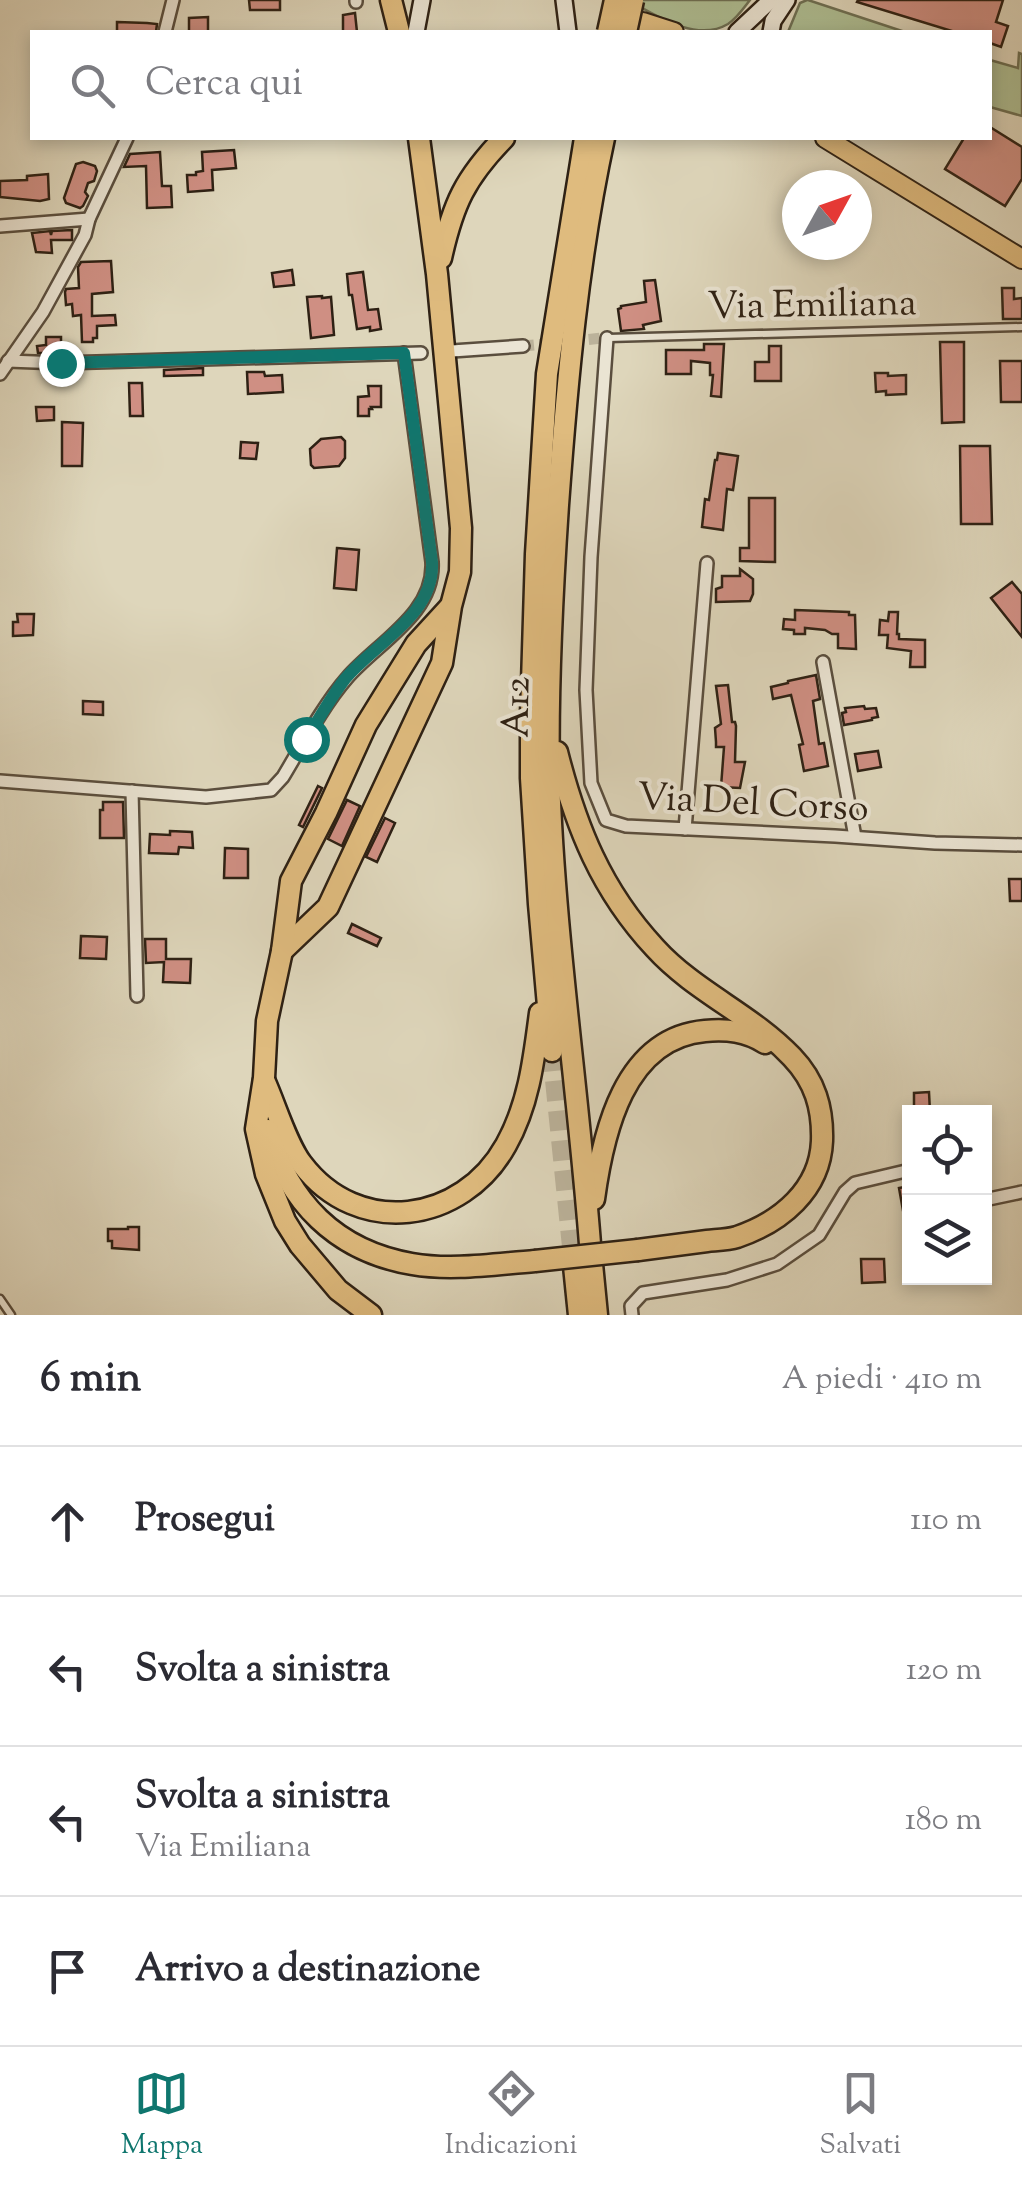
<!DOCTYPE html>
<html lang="it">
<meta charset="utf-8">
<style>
:root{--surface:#fff;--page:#f7f7f7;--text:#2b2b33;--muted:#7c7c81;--line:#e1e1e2;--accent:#0f766e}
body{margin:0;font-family:"Sorts Mill Goudy",serif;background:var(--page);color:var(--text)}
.controls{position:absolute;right:30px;bottom:30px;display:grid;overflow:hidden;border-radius:0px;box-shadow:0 5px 15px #0003}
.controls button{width:90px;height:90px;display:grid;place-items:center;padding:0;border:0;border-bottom:2px solid var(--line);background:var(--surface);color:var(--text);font:50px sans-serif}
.compass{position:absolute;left:782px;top:170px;width:90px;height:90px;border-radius:50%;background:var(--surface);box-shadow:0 5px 15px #0003;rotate:50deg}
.stop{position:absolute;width:30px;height:30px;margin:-22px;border:8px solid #0f766e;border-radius:50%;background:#fff}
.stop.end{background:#0f766e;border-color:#fff;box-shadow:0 2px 10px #0008}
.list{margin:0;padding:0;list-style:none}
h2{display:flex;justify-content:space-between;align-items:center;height:130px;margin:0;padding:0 40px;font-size:42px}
h2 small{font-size:32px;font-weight:400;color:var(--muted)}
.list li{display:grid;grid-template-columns:65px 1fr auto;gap:30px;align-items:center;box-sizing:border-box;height:150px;padding:0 40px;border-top:2px solid var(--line)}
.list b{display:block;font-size:38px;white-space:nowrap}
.list p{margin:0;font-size:32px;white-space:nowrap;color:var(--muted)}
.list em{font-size:32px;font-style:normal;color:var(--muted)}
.icon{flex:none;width:55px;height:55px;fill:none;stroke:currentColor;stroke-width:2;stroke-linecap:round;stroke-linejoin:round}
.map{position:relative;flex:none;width:1022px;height:1315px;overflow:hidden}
.search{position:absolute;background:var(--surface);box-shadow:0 5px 15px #0003;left:30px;right:30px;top:30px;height:110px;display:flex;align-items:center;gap:25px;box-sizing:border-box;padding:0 35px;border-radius:0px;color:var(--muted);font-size:38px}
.sheet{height:730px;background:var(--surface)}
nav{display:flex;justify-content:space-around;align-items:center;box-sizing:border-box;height:140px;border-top:2px solid var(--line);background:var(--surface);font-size:28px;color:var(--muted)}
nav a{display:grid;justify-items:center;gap:5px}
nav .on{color:var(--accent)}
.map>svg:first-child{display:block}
</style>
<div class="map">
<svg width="1022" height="1315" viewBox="0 0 1022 1315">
<rect width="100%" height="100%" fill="#ded6bb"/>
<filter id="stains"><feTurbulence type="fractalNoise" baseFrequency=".002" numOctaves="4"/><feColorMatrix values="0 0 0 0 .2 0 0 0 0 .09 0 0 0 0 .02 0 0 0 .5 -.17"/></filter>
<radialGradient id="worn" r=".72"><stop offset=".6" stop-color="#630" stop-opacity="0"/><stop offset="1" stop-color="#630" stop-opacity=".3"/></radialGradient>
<!-- green -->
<g fill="#aebe93" stroke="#6e7054" stroke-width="2.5">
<path d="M628,0H750C743,9 737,18 728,24C696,43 655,15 628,0Z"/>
<path d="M807,0H808L905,32H788L800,3Z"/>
<path d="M1019,53L1022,54V116L990,107V60L1018,68Z"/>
</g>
<!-- building -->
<g fill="#cf8f83" stroke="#2e2114" stroke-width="2.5">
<path d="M249,0H280V10H250Z"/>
<path d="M858,0H1003L996,22L1008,26L1001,47L990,43V32H955L857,2Z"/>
<path d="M355,13L357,32H343V15Z"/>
<path d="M208,17V32H189V18Z"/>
<path d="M117,22L147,23L157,24L156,32H117Z"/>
<path d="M990,127L1022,147V179L1005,206L945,169L964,138H990Z"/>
<path d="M234,150L236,168L212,170L213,190L188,192L187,175H196V172L203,171L202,152Z"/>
<path d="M160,152L162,186H171L172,207L147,208L146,166L124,167L130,154Z"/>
<path d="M83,162L95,166L97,171L94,181L88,183L85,192L88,196L83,206L80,208L66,203L64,198L76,164Z"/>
<path d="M48,174L49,199L40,201L0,197V181L27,180V176Z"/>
<path d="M72,230V240H51L52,253L36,252L32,233L50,231L51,235L52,231Z"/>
<path d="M111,261L113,292L92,294V316L115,315L116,325L97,326V338H93V342H82L81,315L73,316L72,304L66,305L65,292L66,289L79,288L78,267L81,262Z"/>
<path d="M292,270L294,285L274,287L272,273Z"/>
<path d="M363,272L368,310L378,309L381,329L370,331V327L357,329L352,295H349L347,274Z"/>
<path d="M655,280L661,321L643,325L644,329L621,331L618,309L621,308V306L646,302L644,281Z"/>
<path d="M1002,288H1014V299L1022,298V319H1003Z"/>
<path d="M322,296V298L331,297L334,335L311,338L307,297Z"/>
<path d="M46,337H61V346H67L68,353H38L37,346L46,345Z"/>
<path d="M940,342H964V422L942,423Z"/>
<path d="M704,344H724L721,397L711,396L713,375H710V363L691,361V374H666V350H704Z"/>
<path d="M769,346H781V381H755V362H769Z"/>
<path d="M1000,361H1022V402H1001Z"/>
<path d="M203,368V375L164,376V370Z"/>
<path d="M247,372H264L265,376L282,375L283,392L248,394Z"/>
<path d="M875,373H888V376L906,375V394L886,395V391L876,392Z"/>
<path d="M129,383H142L143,416H130Z"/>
<path d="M368,386H381V407H371L372,409H369V416H358V397L369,396Z"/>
<path d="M36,407H54V420L37,421Z"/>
<path d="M62,422L83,423L82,466H62Z"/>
<path d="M341,437L345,441V458L339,466L314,468L311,465L310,449L321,439Z"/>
<path d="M241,442L258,443L256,459L240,458Z"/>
<path d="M960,446H990L992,524H961Z"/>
<path d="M718,453L738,456L733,490L727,489L723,530L702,527L705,499L709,500L715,460H717Z"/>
<path d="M749,498H775V562L740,561V548H749Z"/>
<path d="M337,548L359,550L356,590L334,588Z"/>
<path d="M740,569L753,579V594L750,601L716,602V589L722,587V576H740Z"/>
<path d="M1012,582L1022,594V637L991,598Z"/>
<path d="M795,610L849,612V615H855L856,649L838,648V634H832L825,630L805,628V634H794V630L783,629L784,619L795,620Z"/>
<path d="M889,612H898L897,634H899V639L925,640V667H910L911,651L887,648L888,635H879L880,620L888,621Z"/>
<path d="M17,614H34L33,635L13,636V622H18Z"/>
<path d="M816,675L820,699L813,701L819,744L824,743L828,766L804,771L799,745L803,744L791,695L773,699L771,687L788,683V681Z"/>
<path d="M728,685L732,722H735L736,726L735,762H745L740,788L721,787L724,747H716V742L715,728L721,724L716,686Z"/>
<path d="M83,701L103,702V715L83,714Z"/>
<path d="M864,706L865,709L876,708L878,717L872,718V720L844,725L842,713L846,712L845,708Z"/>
<path d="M878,751L881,767L858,771L855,754Z"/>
<path d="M318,786L322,788L303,827L299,825Z"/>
<path d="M347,800L360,806L342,846L328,839Z"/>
<path d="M103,802H123L124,838H100V810H103Z"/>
<path d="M385,818L395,823L377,862L366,857Z"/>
<path d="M170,831L192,832L193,848L179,847L178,854L149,853L150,834L170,835Z"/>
<path d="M225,848L248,849V878H224Z"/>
<path d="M1009,879H1022V901H1010Z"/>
<path d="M352,924L381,938L377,946L348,933Z"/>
<path d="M81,936L107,937L106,959L80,958Z"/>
<path d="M145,939H166V959H191L190,983L163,982L164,962L146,963Z"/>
<path d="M929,1092L930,1112H914V1093Z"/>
<path d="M910,1186V1215L904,1216L899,1188Z"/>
<path d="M128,1227H139V1250L112,1248V1241H108V1229H128Z"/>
<path d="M861,1259H884L885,1282L862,1283Z"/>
</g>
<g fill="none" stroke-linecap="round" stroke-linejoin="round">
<!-- street-tunnel -->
<path stroke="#bbb29a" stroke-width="11" stroke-dasharray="11 5.5" stroke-linecap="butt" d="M523,346L603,338"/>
<!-- highway-tunnel -->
<path stroke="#bbb29a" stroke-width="20" stroke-dasharray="20 10" stroke-linecap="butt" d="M552,1051L574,1266"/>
<!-- lane casing -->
<g stroke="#5a4e3e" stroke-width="11">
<g id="lane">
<path d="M608,338L1022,327"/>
<path d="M0,1299L11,1315"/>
</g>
</g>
<!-- street casing -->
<g stroke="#5a4e3e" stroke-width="16">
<g id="street">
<path d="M356,0V2"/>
<path d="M165,32L173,0"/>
<path d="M0,226L89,219"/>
<path d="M607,338L591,557L586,690L591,783L606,820L626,826L835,836L935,843L1022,845"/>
<path d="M452,351L523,346"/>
<path d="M8,361L61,363L421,353"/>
<path d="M0,374L43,312L85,235L89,219L127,138"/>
<path d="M823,662L855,837"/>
<path d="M0,781L206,797L271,790L283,777C301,747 324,704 347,678C377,643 435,614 432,562L404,353"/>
<path d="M132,791L137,996"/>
<path d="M685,829L707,563"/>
<path d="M984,1200L1022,1192"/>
<path d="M632,1315L631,1306L643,1293L727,1280L777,1264L819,1235L845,1192L855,1183L910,1170"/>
</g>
</g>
<!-- secondary casing -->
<g stroke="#2e2114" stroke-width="20">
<g id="secondary">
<path d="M564,0L568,32"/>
<path d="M416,32L422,0"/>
<path d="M737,32L771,0"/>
<path d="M771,32L773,21L787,0"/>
</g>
</g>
<!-- primary casing -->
<g stroke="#2e2114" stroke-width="22">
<g id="primary">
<path d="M643,22L674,32"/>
<path d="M825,138L1022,259"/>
</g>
</g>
<!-- highway casing -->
<g stroke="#2e2114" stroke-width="25">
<g id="highway">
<path d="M391,0L399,32"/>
<path d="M441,258C453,204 465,178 504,138"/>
<path d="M557,752C576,827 601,890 655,948C695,992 751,1014 792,1057C815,1081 823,1108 822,1141C820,1190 781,1222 737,1237C727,1240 716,1240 707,1241C684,1244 661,1247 638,1250"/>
<path d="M282,951L328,907L442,663L451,606L460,572L461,528L437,274L419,138"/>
<path d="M552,1051L539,904L531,778V715L536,554L547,374L585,138"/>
<path d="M264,1080C275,1104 287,1145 302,1164C358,1238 462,1224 506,1145C529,1104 534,1059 540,1013"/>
<path d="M268,1130C288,1202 336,1251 412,1264C452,1271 495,1264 535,1261"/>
<path d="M594,1199C603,1133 624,1038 705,1031C727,1029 746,1031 765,1043"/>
<path d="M590,1244C578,1088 554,933 549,777C547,686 552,595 558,505C567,382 578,258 604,138"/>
<path d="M592,1264L597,1315"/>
<path d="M574,1266L579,1315"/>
<path d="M371,1315L338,1290L300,1245L285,1221L266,1174L256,1129L264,1078L267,1021L282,951L291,881L326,813L366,725L416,644L449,608"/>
</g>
</g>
<!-- lane -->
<use href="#lane" stroke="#eae4d3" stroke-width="6"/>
<!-- street -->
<use href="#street" stroke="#eae4d3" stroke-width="11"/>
<!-- secondary -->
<use href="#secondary" stroke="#eae4d3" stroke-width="15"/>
<!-- primary -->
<use href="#primary" stroke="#dfbb7e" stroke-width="18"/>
<!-- highway -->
<use href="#highway" stroke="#dfbb7e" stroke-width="20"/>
<!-- highway-bridge casing -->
<g stroke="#2e2114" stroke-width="25" stroke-linecap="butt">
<g id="highway-bridge">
<path d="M608,32L615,0"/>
<path d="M626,32L633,0"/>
<path d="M535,1261L638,1250"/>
</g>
</g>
<!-- highway-bridge -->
<use href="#highway-bridge" stroke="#dfbb7e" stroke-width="20"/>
</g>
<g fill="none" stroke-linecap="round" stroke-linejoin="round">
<!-- route -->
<path stroke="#0f766e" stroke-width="12" d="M61,363L404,353L432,562C435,615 375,643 345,679C331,697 319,719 306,739"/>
</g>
<g text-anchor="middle" stroke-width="8" stroke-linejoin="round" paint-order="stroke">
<!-- street labels -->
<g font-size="38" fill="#2e2114" stroke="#eae4d3">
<text transform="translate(812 303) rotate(-1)" y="13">Via Emiliana</text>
<text transform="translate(515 707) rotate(-89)" y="13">A12</text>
<text transform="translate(753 801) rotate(3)" y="13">Via Del Corso</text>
</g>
</g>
<rect width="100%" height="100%" filter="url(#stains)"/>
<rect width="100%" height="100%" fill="url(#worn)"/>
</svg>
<div class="controls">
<button><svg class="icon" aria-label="locate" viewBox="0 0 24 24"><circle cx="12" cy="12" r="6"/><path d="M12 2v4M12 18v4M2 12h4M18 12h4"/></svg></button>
<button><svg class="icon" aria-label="layers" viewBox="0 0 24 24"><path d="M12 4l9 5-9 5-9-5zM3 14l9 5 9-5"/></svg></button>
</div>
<svg class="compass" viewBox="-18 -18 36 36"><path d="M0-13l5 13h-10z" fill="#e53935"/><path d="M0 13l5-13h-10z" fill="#7c7c81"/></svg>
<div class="stop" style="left:306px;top:739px"></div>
<div class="stop end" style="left:61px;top:363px"></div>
<div class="search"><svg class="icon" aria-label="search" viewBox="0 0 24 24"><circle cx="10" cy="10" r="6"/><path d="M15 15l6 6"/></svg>Cerca qui</div>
</div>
<section class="sheet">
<h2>6 min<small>A piedi · 410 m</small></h2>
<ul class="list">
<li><svg class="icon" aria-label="ahead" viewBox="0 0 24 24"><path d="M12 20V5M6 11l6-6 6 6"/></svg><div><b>Prosegui</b></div><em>110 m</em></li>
<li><svg class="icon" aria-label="left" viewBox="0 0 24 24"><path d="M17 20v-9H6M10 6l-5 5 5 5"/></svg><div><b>Svolta a sinistra</b></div><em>120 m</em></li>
<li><svg class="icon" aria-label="left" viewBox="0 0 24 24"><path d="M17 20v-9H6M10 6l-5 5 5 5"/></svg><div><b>Svolta a sinistra</b><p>Via Emiliana</p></div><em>180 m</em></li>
<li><svg class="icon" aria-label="arrive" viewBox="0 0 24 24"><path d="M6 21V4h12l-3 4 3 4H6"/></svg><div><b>Arrivo a destinazione</b></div></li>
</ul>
</section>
<nav>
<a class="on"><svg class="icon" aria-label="map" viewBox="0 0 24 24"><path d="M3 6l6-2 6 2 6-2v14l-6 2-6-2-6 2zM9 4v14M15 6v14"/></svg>Mappa</a>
<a><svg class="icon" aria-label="directions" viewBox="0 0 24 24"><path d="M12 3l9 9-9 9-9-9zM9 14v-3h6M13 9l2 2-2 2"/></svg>Indicazioni</a>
<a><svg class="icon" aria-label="saved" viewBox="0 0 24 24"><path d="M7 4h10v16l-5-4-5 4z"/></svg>Salvati</a>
</nav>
